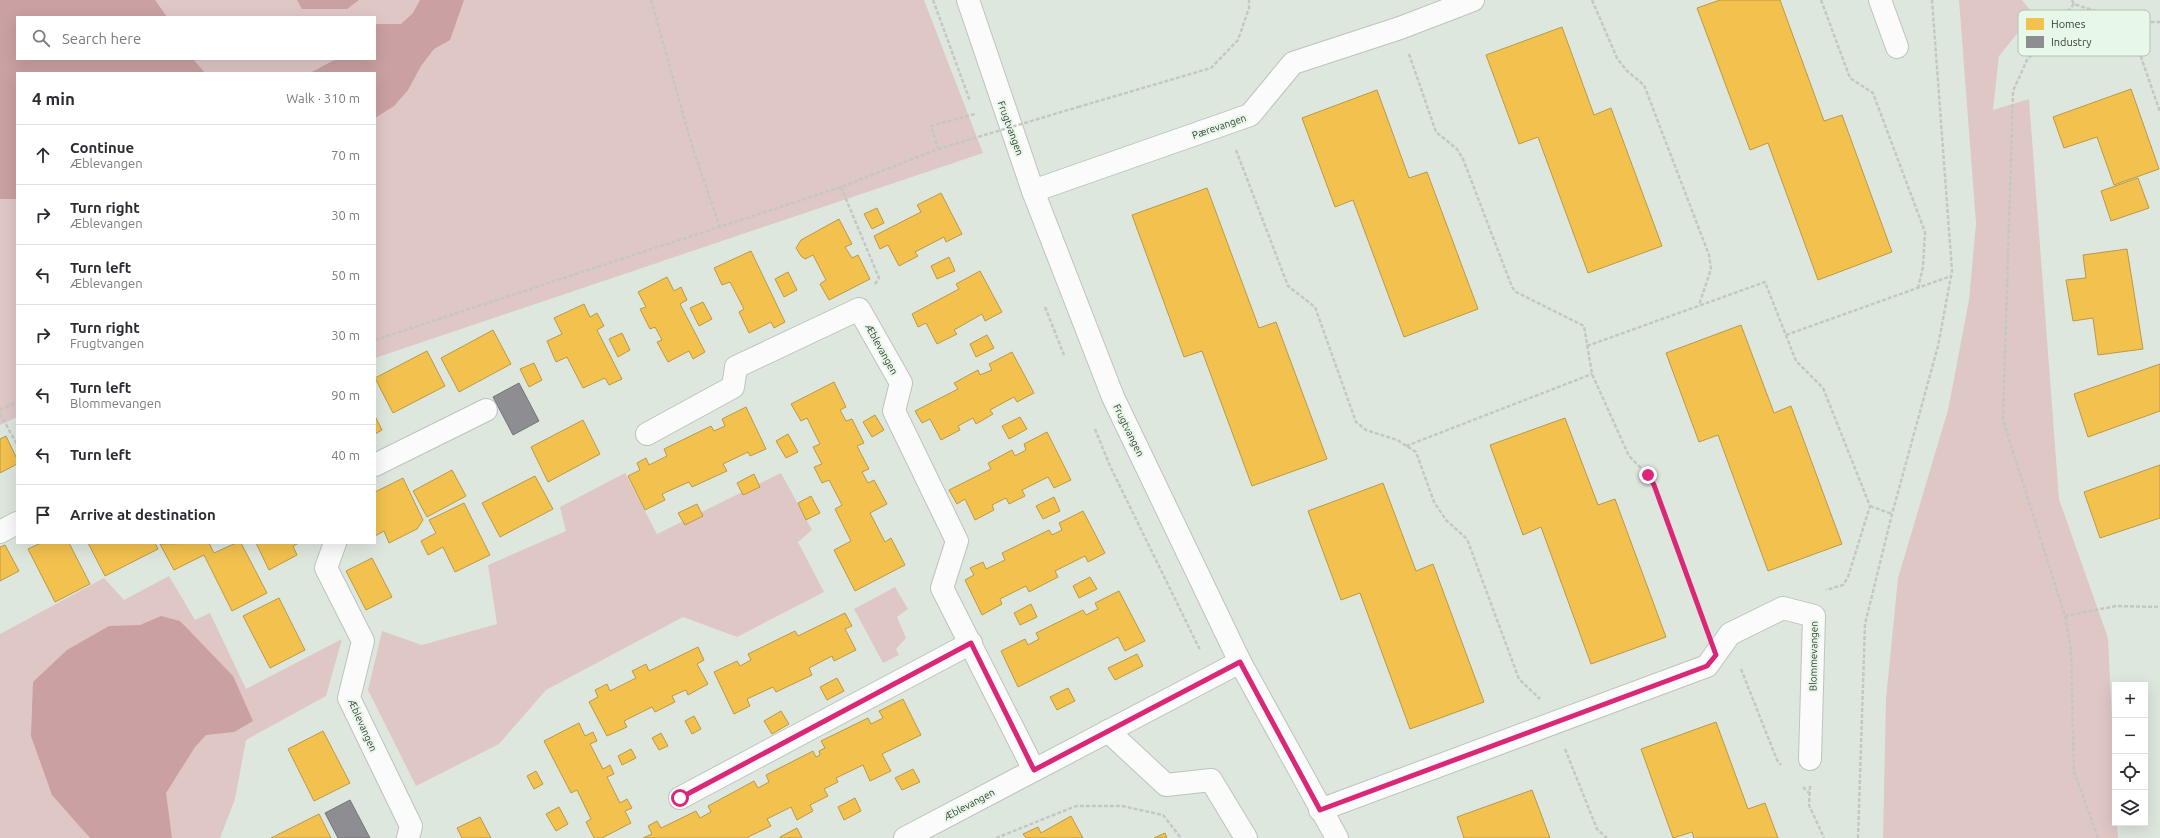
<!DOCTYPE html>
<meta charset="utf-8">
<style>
:root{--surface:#fff;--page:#f2f2f3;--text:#2b2b33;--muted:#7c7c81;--line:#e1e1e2}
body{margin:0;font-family:Ubuntu,sans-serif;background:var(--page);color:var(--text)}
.controls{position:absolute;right:12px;bottom:12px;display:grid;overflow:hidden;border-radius:0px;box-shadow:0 4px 16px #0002}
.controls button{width:36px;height:36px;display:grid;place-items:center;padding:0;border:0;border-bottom:1px solid var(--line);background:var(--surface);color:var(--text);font:20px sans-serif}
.stop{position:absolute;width:12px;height:12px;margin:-9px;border:3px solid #db2777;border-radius:50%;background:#fff}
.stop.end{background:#db2777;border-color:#fff;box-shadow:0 1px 4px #0008}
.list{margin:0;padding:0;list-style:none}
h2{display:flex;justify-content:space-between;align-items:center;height:52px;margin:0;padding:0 16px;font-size:17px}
h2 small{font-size:13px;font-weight:400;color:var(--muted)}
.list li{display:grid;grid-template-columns:26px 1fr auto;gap:12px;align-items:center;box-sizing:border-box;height:60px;padding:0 16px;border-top:1px solid var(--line)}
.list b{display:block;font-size:15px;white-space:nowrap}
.list p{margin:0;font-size:13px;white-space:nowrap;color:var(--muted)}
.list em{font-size:13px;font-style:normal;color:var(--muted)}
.icon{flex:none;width:22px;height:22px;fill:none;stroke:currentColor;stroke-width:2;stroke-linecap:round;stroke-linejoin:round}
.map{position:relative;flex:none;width:2160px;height:838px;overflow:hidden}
.search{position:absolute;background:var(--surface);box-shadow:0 4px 16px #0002;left:16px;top:16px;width:360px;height:44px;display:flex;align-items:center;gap:10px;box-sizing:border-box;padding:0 14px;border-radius:0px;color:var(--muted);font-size:15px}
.panel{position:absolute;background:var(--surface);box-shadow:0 4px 16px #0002;left:16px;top:72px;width:360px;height:472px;border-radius:0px}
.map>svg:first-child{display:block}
</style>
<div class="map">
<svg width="2160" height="838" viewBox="0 0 2160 838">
<rect width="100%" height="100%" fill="#dee7de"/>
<!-- green -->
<g fill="#dfc7c6" fill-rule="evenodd">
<path d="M0,0H924L983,153L375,358V73H17V417L0,425ZM17,17H375V59H17Z"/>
<path d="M1959,0H2022L2033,14L1999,56L1993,110L2029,99L2059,499L2108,638L2115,781V823H2117L2118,838H1883L1886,699L1898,578L1948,410L1969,300L1976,223Z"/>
<path d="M625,473L657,534L781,473L812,530L798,542L824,592L737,637L683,617L546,690L499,744L416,786L368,690L382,631L422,645L497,624L488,565L566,531L560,507Z"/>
<path d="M169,576L195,620L210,613L246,689L342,639L326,696L246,740L235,799L220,838H0V634L104,578L124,600Z"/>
<path d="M895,587L908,609L897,617L906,638L896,649L899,655L883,663L854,609Z"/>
</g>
<!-- water -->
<g fill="#caa0a2">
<path d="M0,0H155L167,17H17V59H193L205,73H17V199H0Z"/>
<path d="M297,0H359L347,9H302Z"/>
<path d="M420,0H464L450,40L434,49L421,66L408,90L394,106L375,118V73H310L336,59H375V24H401L413,13Z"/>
<path d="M161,616L180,621L233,676L253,721L234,732L206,735L195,747L166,793L172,838H90L52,795L31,736L33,682L67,650L109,626L140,625Z"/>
</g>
<!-- homes -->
<g fill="#f2c14e" stroke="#ba9947">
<path d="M1720,0H1780L1824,121L1842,115L1892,252L1818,280L1768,143L1750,150L1697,8Z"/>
<path d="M1562,27L1594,115L1611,108L1662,246L1588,273L1538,137L1519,144L1486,55Z"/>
<path d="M2131,89L2159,169L2114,185L2097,137L2064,148L2053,117Z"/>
<path d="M1377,90L1409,178L1427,172L1478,309L1404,337L1353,200L1335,207L1302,118Z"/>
<path d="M2138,178L2149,208L2111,221L2101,191Z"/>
<path d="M1207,188L1259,328L1276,322L1327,459L1252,486L1202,351L1184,357L1132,215Z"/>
<path d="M941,193L962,234L946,242L944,237L915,252L918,256L899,266L888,245L880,249L874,236L921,212L917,205Z"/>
<path d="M877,208L884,223L872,229L864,214Z"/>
<path d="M839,219L852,244L845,247L852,258L858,255L870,279L829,300L820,284L826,280L813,255L805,259L801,256L796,248L801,240Z"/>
<path d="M2127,249L2143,349L2098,355L2093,318L2073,321L2066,280L2086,278L2083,255Z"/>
<path d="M751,251L785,322L774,328L771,322L749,333L739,312L744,309L730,282L722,285L714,268Z"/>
<path d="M949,257L955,271L937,279L931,266Z"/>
<path d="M980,271L1002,312L985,321L982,314L954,330L957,334L937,344L926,323L918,327L912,314L959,289L956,284Z"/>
<path d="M788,272L797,290L784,297L775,279Z"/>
<path d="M667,277L674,291L681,287L687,300L680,304L705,352L693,359L689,351L668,362L657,342L662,340L655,327L650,329L640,309L646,307L638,292Z"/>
<path d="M703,302L712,319L699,326L690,308Z"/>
<path d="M584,304L590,317L597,313L604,326L597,330L622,379L609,385L605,378L583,388L567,357L556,362L547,341L562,334L554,318Z"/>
<path d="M1741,325L1774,413L1791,406L1842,544L1768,571L1718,435L1699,442L1666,353Z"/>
<path d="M493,330L511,364L459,392L441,358Z"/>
<path d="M622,333L630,350L618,357L609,339Z"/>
<path d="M987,335L994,348L976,357L970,344Z"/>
<path d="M427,351L445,386L393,413L375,378Z"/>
<path d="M1012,352L1034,393L1017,402L1014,397L990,410L993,414L976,424L973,418L958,426L960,430L941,440L930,419L922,423L915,411L958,389L954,383L978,370L980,375L992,370L989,364Z"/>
<path d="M534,363L542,380L529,387L520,369Z"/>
<path d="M2160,364V411L2088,437L2074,394Z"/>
<path d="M834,382L846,407L840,410L846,421L852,419L864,443L857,446L869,469L862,472L868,483L874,480L887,504L870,513L885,542L891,538L905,565L855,591L834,550L851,541L835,509L842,505L829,480L822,483L814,467L822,464L813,447L820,444L807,418L801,421L791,404Z"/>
<path d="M746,407L766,449L750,456L748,452L723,464L727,471L692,487L689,482L662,494L665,500L645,510L628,476L640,470L637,463L646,458L649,465L667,456L664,449L711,426L714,431L725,426L722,419Z"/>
<path d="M875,415L884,430L872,437L863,422Z"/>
<path d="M375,416L382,430L375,434Z"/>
<path d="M1020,417L1027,429L1009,439L1002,426Z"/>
<path d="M1565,418L1598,505L1615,499L1666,637L1591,664L1541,527L1523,535L1490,445Z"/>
<path d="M583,420L600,454L548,482L531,447Z"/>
<path d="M1047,432L1071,480L1054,488L1048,477L1022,490L1025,496L1009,504L1006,498L992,505L994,510L975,520L965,499L957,504L949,490L991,469L988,463L1012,450L1015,456L1026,450L1024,444Z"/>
<path d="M788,434L798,452L786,458L776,441Z"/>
<path d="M6,436L17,459V464L0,473V439Z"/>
<path d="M2160,465V518L2100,538L2084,492Z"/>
<path d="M452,470L466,496L427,517L413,491Z"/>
<path d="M754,474L760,487L743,495L737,483Z"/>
<path d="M535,476L553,509L500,537L482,503Z"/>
<path d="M403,478L423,520L417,529L389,543L384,531L375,536V492Z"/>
<path d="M1383,483L1416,571L1433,564L1484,702L1410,729L1360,593L1341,600L1308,511Z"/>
<path d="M811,496L820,513L806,520L798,503Z"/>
<path d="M1054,497L1060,511L1043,519L1036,506Z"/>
<path d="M464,503L490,555L455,572L443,547L428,555L421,541L436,533L429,520Z"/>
<path d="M697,504L703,516L685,525L678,513Z"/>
<path d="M1083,511L1105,553L1088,562L1085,556L1055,571L1058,577L1029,592L1026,586L1000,599L1002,604L982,615L965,580L974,575L970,568L983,562L986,569L1005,560L1002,553L1049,530L1052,535L1062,530L1059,523Z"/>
<path d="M41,543H69L90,584L55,602L28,549Z"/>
<path d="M88,543H155L158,549L105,576Z"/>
<path d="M209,543L214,553L236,543H241L267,593L232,611L204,555L174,570L160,544Z"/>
<path d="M256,543H299L293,546L297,555L269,570Z"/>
<path d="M5,545L19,571L0,581V547Z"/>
<path d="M372,558L392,597L366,610L346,571Z"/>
<path d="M1090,577L1097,589L1079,598L1073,586Z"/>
<path d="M1119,591L1145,641L1125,651L1118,637L1018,687L1001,651L1025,639L1028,645L1039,639L1036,633L1083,610L1086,615L1098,609L1095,603Z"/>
<path d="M279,598L305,650L270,668L243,616Z"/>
<path d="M1031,604L1037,617L1020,625L1014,613Z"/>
<path d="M845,613L852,626L845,629L856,650L834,661L832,656L809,668L812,675L776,692L773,687L747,699L750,706L734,714L714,672L737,661L740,666L751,660L748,654L795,631L798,636Z"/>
<path d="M698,647L704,660L697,664L708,684L688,695L686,690L672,696L675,702L655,712L652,707L624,721L627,727L607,736L589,702L598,697L595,690L607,684L610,691L636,678L632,671L646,664L649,671Z"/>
<path d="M1137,654L1143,666L1115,680L1108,668Z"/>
<path d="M837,678L844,691L827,700L820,687Z"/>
<path d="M1068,688L1075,701L1057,710L1050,697Z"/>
<path d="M903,699L921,735L882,754L891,771L870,781L863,765L836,778L838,782L824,789L828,796L810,805L813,811L797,820L791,807L767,819L771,826L746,838H643L652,834L648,826L657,821L661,828L696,811L700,818L711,812L708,806L754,781L758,788L769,782L766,775L813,751L816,757L820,755L819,751L825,748L821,741L868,718L871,724L883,718L879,711Z"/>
<path d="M781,711L789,724L772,734L764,721Z"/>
<path d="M694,716L701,729L692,734L685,721Z"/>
<path d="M1716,722L1748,809L1765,803L1778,838H1694L1692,832L1673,838L1641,749Z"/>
<path d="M579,723L585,736L593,732L597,741L590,744L603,769L610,765L614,774L607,777L620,803L627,799L632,808L625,811L631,823L602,838H594L586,822L591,819L577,790L571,793L544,741Z"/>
<path d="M323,731L350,783L314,801L288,749Z"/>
<path d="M661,733L668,746L659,750L652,738Z"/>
<path d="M631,749L636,758L622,765L618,756Z"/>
<path d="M913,769L920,782L902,790L895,778Z"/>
<path d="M536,771L543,784L534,789L527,776Z"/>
<path d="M1532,790L1550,838H1464L1457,817Z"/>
<path d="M855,798L861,811L844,820L838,807Z"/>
<path d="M559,807L568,824L556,831L546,814Z"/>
<path d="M319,814L331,838H271Z"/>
<path d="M1071,816L1083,838H1026L1023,834L1038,827L1041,833Z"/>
<path d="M480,817L491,838H462L457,828Z"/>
<path d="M797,828L802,838H780V837Z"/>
<path d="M1165,833L1167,838H1154Z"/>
</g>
<!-- industry -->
<g fill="#8d8d92" stroke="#737576">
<path d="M519,383L539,421L513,435L493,397Z"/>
<path d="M350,800L370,838H338L325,813Z"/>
</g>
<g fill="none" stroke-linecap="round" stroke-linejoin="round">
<!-- minor casing -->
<g stroke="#bcc4bd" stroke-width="24">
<g id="minor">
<path d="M968,0L1033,191L1113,397L1240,662L1337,838"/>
<path d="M1880,0L1897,47"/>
<path d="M1033,191L1250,115L1293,63L1400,28L1473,0"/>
<path d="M647,434L733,387L736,367L859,309L901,383L894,411L957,541L942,588L1034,770"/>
<path d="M375,465L486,410"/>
<path d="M0,532L17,523"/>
<path d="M335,543L326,568L363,641L349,698L411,826L408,838"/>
<path d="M1108,731L1166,785L1211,780L1246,838"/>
<path d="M680,798L971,643"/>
<path d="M1320,810L1707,666L1730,634L1783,608L1814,616L1810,759"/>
<path d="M905,838L1240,662"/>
</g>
</g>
<!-- path -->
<g stroke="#c5c7c5" stroke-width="2.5" stroke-dasharray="4 2" stroke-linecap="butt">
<path d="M651,0L692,146L720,227"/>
<path d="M933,0L970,101"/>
<path d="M1592,0L1617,58L1627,71L1644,85L1709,255L1711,269L1699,305"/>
<path d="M1821,0L1850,78L1873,93L1925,232L1923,267L1918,288"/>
<path d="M2072,0L2074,4L2129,22H2160"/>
<path d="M2074,4L2027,60L2013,91L2003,420L2065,616L2071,650L2074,771L2098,838"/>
<path d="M2129,22L2160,112"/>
<path d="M1409,54L1436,132L1457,149L1463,159L1512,287L1516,292L1584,326L1592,374L1629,456L1648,475L1654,485L1704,621"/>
<path d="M1078,107L1211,68L1238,40L1249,8V0"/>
<path d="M1236,150L1288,286L1315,307L1356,422L1366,430L1397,440L1416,452L1434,502L1446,520L1467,539L1519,679L1540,699"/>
<path d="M841,187L879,278L874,286"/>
<path d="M1045,307L1064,355"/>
<path d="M1786,335L1951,276"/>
<path d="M375,340L841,187L938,149L931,126L975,114"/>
<path d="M1587,346L1765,282L1796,361L1823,388L1870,506L1848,577L1843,585L1826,590"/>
<path d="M0,410L17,402"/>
<path d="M0,414L17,444"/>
<path d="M1095,429L1110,466L1200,650"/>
<path d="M1406,446L1592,374"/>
<path d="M1870,506L1892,514"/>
<path d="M2065,616L2116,606L2160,607"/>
<path d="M1741,669L1777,760L1781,765"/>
<path d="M1565,749L1597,829L1607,838"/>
<path d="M1810,786L1809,805L1824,838"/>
<path d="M1803,787L1809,793"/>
<path d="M996,838L1076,806H1122L1163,815L1181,838"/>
<path d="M1858,838L1865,624L1892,514L1938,346L1952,271L1932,0"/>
</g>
<!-- minor -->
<use href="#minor" stroke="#fafbfa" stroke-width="22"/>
<!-- path-bridge -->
<path stroke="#c5c7c5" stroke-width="2.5" stroke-dasharray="4 2" stroke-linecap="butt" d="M938,149L1078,107"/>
</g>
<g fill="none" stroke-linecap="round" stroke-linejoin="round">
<!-- route -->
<path stroke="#db2777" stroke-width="5" d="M680,798L971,643L1034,770L1240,662L1320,810L1707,666L1716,655L1654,485L1648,475"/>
</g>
<g text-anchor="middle" stroke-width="4" stroke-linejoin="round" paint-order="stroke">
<!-- street labels -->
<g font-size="10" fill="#363c36" stroke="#e7f8e8">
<text transform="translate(1219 126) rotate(-19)" y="4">Pærevangen</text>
<text transform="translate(1011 128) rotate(70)" y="4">Frugtvangen</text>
<text transform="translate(882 349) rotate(61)" y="4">Æblevangen</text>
<text transform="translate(1129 430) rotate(64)" y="4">Frugtvangen</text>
<text transform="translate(1813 656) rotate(-89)" y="4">Blommevangen</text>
<text transform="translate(363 725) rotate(66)" y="4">Æblevangen</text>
<text transform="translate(969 804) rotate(-28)" y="4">Æblevangen</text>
</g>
</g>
<!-- legend -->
<rect x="2018" y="10" width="132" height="46" rx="6" fill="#e7f8e8" stroke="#b2c0b3" stroke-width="1"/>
<rect x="2026" y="18" width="18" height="12" fill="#f2c14e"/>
<rect x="2026" y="36" width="18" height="12" fill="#8d8d92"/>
<g font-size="11" fill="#363c36">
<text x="2051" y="28">Homes</text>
<text x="2051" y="46">Industry</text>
</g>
</svg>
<div class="controls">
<button>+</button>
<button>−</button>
<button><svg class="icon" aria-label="locate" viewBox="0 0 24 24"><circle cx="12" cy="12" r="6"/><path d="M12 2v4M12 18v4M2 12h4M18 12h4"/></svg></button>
<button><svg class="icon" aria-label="layers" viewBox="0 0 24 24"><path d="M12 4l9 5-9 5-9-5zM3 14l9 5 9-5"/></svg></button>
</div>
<div class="stop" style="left:680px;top:798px"></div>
<div class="stop end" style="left:1648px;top:475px"></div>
<div class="search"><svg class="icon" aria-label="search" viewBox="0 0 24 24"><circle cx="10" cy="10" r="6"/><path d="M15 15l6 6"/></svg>Search here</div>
<section class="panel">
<h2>4 min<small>Walk · 310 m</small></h2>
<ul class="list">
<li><svg class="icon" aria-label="ahead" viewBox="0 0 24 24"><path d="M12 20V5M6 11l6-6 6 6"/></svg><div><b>Continue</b><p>Æblevangen</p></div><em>70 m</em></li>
<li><svg class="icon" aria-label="right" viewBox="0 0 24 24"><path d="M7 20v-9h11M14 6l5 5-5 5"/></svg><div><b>Turn right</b><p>Æblevangen</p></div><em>30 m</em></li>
<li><svg class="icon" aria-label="left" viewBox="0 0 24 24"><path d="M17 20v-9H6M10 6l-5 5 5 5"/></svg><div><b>Turn left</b><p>Æblevangen</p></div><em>50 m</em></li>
<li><svg class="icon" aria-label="right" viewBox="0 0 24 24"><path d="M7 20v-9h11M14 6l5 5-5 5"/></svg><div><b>Turn right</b><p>Frugtvangen</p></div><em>30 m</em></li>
<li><svg class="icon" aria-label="left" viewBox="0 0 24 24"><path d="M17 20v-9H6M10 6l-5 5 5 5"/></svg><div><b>Turn left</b><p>Blommevangen</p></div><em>90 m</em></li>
<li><svg class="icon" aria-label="left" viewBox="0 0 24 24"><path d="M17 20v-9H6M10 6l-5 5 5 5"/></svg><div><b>Turn left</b></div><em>40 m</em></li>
<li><svg class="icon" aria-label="arrive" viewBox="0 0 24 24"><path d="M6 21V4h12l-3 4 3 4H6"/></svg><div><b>Arrive at destination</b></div></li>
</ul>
</section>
</div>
